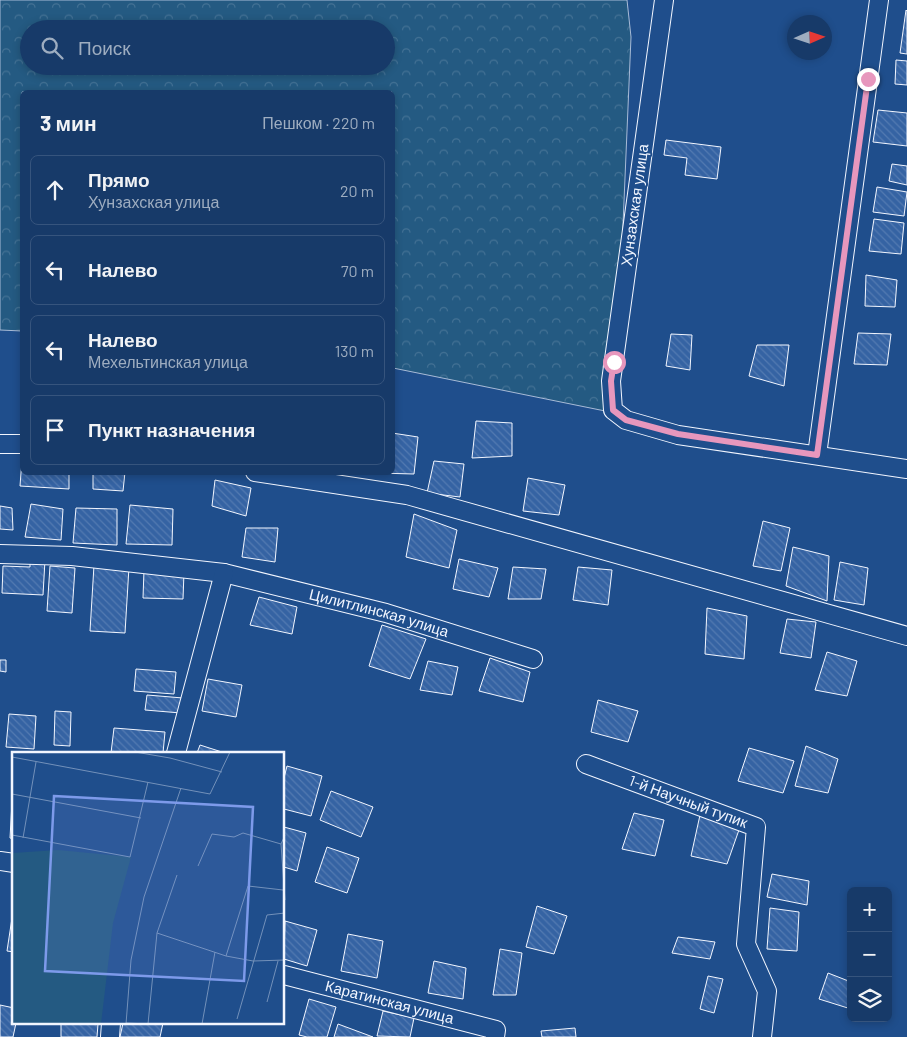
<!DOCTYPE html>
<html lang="ru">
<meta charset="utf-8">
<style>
:root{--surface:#173a69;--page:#244571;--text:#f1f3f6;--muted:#9eadc0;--line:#36547d}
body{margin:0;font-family:Barlow,sans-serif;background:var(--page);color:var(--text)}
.controls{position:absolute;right:15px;bottom:15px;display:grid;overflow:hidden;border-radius:8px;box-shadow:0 2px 8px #0003}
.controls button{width:45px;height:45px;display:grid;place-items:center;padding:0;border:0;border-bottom:1px solid var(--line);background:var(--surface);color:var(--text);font:25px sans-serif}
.compass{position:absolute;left:787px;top:15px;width:45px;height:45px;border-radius:50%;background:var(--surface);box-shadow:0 2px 8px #0003;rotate:87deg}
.stop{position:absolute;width:15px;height:15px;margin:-11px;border:4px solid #e797bd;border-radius:50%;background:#fff}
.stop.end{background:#e797bd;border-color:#fff;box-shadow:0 1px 5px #0008}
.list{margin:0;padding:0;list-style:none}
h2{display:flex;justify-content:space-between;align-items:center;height:65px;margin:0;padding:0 20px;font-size:21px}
h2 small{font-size:16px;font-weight:400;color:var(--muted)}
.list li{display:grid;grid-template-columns:32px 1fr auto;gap:15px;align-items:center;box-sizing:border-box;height:70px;margin:0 10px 10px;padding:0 10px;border:1px solid var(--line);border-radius:8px}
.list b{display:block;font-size:19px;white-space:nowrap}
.list p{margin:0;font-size:16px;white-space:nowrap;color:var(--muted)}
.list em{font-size:16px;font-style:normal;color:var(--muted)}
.icon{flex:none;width:28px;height:28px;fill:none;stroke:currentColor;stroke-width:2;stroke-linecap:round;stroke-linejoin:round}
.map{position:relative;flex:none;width:907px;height:1037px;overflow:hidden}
.search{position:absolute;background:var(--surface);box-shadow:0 2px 8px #0003;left:20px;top:20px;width:375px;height:55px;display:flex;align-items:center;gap:12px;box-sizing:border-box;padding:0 18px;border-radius:28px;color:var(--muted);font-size:19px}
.panel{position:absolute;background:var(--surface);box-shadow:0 2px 8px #0003;left:20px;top:90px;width:375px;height:385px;border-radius:8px}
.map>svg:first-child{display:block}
</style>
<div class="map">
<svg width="907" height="1037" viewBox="0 0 907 1037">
<defs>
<pattern id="park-crowns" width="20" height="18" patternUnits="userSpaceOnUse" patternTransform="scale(1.25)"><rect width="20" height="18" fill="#245a82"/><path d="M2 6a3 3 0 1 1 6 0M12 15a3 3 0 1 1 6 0" fill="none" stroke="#447295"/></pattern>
<pattern id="building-back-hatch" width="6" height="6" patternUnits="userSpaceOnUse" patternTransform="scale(1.25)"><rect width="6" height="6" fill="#3563a3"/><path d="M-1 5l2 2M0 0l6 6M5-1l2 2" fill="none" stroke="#537ab1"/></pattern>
</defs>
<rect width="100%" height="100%" fill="#1f4e8c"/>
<!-- park -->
<path fill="url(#park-crowns)" stroke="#a8bbd7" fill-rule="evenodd" d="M0,0H627L631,37L615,413L393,368L392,92H22V331L0,330ZM29,29H386V66H29Z"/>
<!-- building -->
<g fill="url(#building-back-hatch)" stroke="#f2f6ff">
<path d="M906,10L907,11V54L900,53Z"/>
<path d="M896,60L907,61V85L895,84Z"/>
<path d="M878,110L907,113V146L873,142Z"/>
<path d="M666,140L721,147L717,179L685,175L687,158L664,155Z"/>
<path d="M892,164L907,166V185L889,181Z"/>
<path d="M877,187L907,192L904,216L873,212Z"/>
<path d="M874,219L904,223L901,254L869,251Z"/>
<path d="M866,275L897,280L895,307L865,306Z"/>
<path d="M858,333L891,334L887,365L854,364Z"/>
<path d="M671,334L692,335L690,370L666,366Z"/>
<path d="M757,345H789L784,386L749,376Z"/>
<path d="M476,421L512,423V456L472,458Z"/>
<path d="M392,433L418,437L414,474L377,473L392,472Z"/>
<path d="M22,459V472H69V489L20,486Z"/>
<path d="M434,461L464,464L460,497L427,493Z"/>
<path d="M93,472H125L123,491L93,489Z"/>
<path d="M528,478L565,485L559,515L523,511Z"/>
<path d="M215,480L251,488L246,516L212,506Z"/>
<path d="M31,504L63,509L61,540L25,537Z"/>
<path d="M130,505L173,509L172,545L126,544Z"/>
<path d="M0,506L12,508L13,530L0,529Z"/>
<path d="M76,508L117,509V545L73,543Z"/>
<path d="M414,514L457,530L449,568L406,557Z"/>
<path d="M763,521L790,528L781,571L753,566Z"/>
<path d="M246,528H278L275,562L242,557Z"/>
<path d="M793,547L829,556L827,601L786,586Z"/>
<path d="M459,559L498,568L489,597L453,589Z"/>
<path d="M30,560H45L43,595L2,593L3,566L30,567Z"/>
<path d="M840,562L868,568L864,605L834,600Z"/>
<path d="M94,565L129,567L125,633L90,631Z"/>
<path d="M50,566L75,568L72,613L47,611Z"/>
<path d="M513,567L546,569L541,599H508Z"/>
<path d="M578,567L612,570L608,605L573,600Z"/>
<path d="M144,570L184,572L183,599L143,598Z"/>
<path d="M259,597L297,607L292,634L250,625Z"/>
<path d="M707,608L747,616L744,659L705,654Z"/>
<path d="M787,619L816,622L811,658L780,653Z"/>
<path d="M382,625L426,639L410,679L369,666Z"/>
<path d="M827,652L857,661L847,696L815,690Z"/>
<path d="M490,658L530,672L523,702L479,691Z"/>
<path d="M0,660H6V672L0,671Z"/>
<path d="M428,661L458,667L452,695L420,690Z"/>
<path d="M136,669L176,672L174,694L134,691Z"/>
<path d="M208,679L242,685L236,717L202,711Z"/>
<path d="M147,695L183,698L181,713L145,710Z"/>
<path d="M598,700L638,711L628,742L591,732Z"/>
<path d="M55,711L71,712L70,746L54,745Z"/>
<path d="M9,714L36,716L34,749L6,747Z"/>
<path d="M114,728L165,732L163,753H111Z"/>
<path d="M200,745L225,753H197Z"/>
<path d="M806,746L838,759L828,793L795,786Z"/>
<path d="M749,748L794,761L783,793L738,781Z"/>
<path d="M287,766L322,776L311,816L284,809V778Z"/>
<path d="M331,791L373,807L361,837L320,820Z"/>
<path d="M12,802H14V839L10,838Z"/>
<path d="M634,813L664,820L655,856L622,849Z"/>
<path d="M700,815L740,827L727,864L691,856Z"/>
<path d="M284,827L306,833L297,871L284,867Z"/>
<path d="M327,847L359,858L347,893L315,882Z"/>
<path d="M772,874L809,881L807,905L767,897Z"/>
<path d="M537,906L567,916L554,954L526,947Z"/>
<path d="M770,908L799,912L797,951L767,949Z"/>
<path d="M12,918L14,919V952L7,951Z"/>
<path d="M285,921L317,930L307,966L284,959Z"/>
<path d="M348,934L383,941L377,978L341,971Z"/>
<path d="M678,937L715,942L710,959L672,953Z"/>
<path d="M500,949L522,953L516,995H493Z"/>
<path d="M434,961L466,968L463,999L428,993Z"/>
<path d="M828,973L851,982V1009L819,999Z"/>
<path d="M708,976L723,979L714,1013L700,1009Z"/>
<path d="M309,999L336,1007L327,1037H307L299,1035Z"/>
<path d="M0,1005L14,1008V1023H16L13,1037H0Z"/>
<path d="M383,1011L414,1018L410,1037L377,1036Z"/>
<path d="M61,1023L98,1024L97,1037H61Z"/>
<path d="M123,1023H163L160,1037H120Z"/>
<path d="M338,1024L373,1037H334Z"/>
<path d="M575,1028L576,1037H542L541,1031Z"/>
</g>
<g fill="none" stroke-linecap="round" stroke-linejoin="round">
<!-- minor casing -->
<g stroke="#f2f6ff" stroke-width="20">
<g id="minor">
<path d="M664,0L611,381L613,410L626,420L678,435L907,469"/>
<path d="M0,444H22"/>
<path d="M817,455L879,0"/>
<path d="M255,472L407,495L907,636"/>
<path id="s1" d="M0,554L72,556L224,573L386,613L533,659"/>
<path d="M176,753L224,573"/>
<path id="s2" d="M586,764L756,827L746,944L767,991L762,1037"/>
<path d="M0,861L14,863"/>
<path id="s3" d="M284,975L496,1030L495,1037"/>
<path d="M110,1037L111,1023"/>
</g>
</g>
<!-- minor -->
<use href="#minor" stroke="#1f4e8c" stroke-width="18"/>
</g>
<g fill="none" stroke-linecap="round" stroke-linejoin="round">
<!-- route -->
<path stroke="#e797bd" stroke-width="6" d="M614,362L611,381L613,410L626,420L678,434L817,455L868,79"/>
</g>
<g text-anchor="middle" stroke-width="4" stroke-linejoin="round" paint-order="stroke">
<!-- street labels -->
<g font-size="15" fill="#f2f6ff" stroke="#1f4e8c">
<text transform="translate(635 205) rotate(-82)" y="5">Хунзахская улица</text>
<text dy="5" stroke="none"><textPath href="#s1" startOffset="385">Цилитлинская улица</textPath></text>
<text dy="5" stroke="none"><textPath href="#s2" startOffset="109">1-й Научный тупик</textPath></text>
<text dy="5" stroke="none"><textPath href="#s3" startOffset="109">Каратинская улица</textPath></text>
</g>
</g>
<!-- overview -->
<g transform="translate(12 752)">
<rect width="272" height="272" fill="#1f4e8c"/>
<path d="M46,98L119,105L101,171L89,272H0V101Z" fill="#245a82"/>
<path fill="none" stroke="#7391ba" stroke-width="1" d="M123,0L158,6L210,20M0,5L198,42L218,0M0,42L129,66M0,83L118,105L136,30M273,83L269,92L273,148M11,86L24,10M186,114L200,82L222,85L231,81L269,92M145,181L214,204L241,209L273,208M214,204L236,134L271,138M255,250L266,209M225,267L255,163L273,161M114,271L137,272M114,272L119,208L132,145L169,36M136,272L145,181L165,123M190,272L203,200"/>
<path fill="#7d9aea" fill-opacity="0.15" stroke="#7d9aea" stroke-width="2.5" d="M42,44L241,55L232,229L33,219Z"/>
<rect width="272" height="272" fill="none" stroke="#f2f6ff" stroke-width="2.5"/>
</g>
</svg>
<div class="controls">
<button>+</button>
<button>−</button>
<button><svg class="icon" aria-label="layers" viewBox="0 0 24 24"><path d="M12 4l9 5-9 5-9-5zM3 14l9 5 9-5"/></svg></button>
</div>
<svg class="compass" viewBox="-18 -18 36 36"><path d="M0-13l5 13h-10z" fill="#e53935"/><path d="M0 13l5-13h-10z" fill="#9eadc0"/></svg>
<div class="stop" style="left:614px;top:362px"></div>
<div class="stop end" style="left:868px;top:79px"></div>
<div class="search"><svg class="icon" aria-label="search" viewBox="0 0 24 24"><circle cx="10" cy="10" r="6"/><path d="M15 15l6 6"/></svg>Поиск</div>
<section class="panel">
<h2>3 мин<small>Пешком · 220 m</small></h2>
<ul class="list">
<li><svg class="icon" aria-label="ahead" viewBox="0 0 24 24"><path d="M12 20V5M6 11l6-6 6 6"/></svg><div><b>Прямо</b><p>Хунзахская улица</p></div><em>20 m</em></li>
<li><svg class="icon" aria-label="left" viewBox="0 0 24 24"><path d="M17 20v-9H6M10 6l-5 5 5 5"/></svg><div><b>Налево</b></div><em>70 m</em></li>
<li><svg class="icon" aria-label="left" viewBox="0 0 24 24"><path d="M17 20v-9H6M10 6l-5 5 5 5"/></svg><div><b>Налево</b><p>Мехельтинская улица</p></div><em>130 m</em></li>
<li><svg class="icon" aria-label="arrive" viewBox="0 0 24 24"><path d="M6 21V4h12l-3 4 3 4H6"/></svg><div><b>Пункт назначения</b></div></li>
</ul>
</section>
</div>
